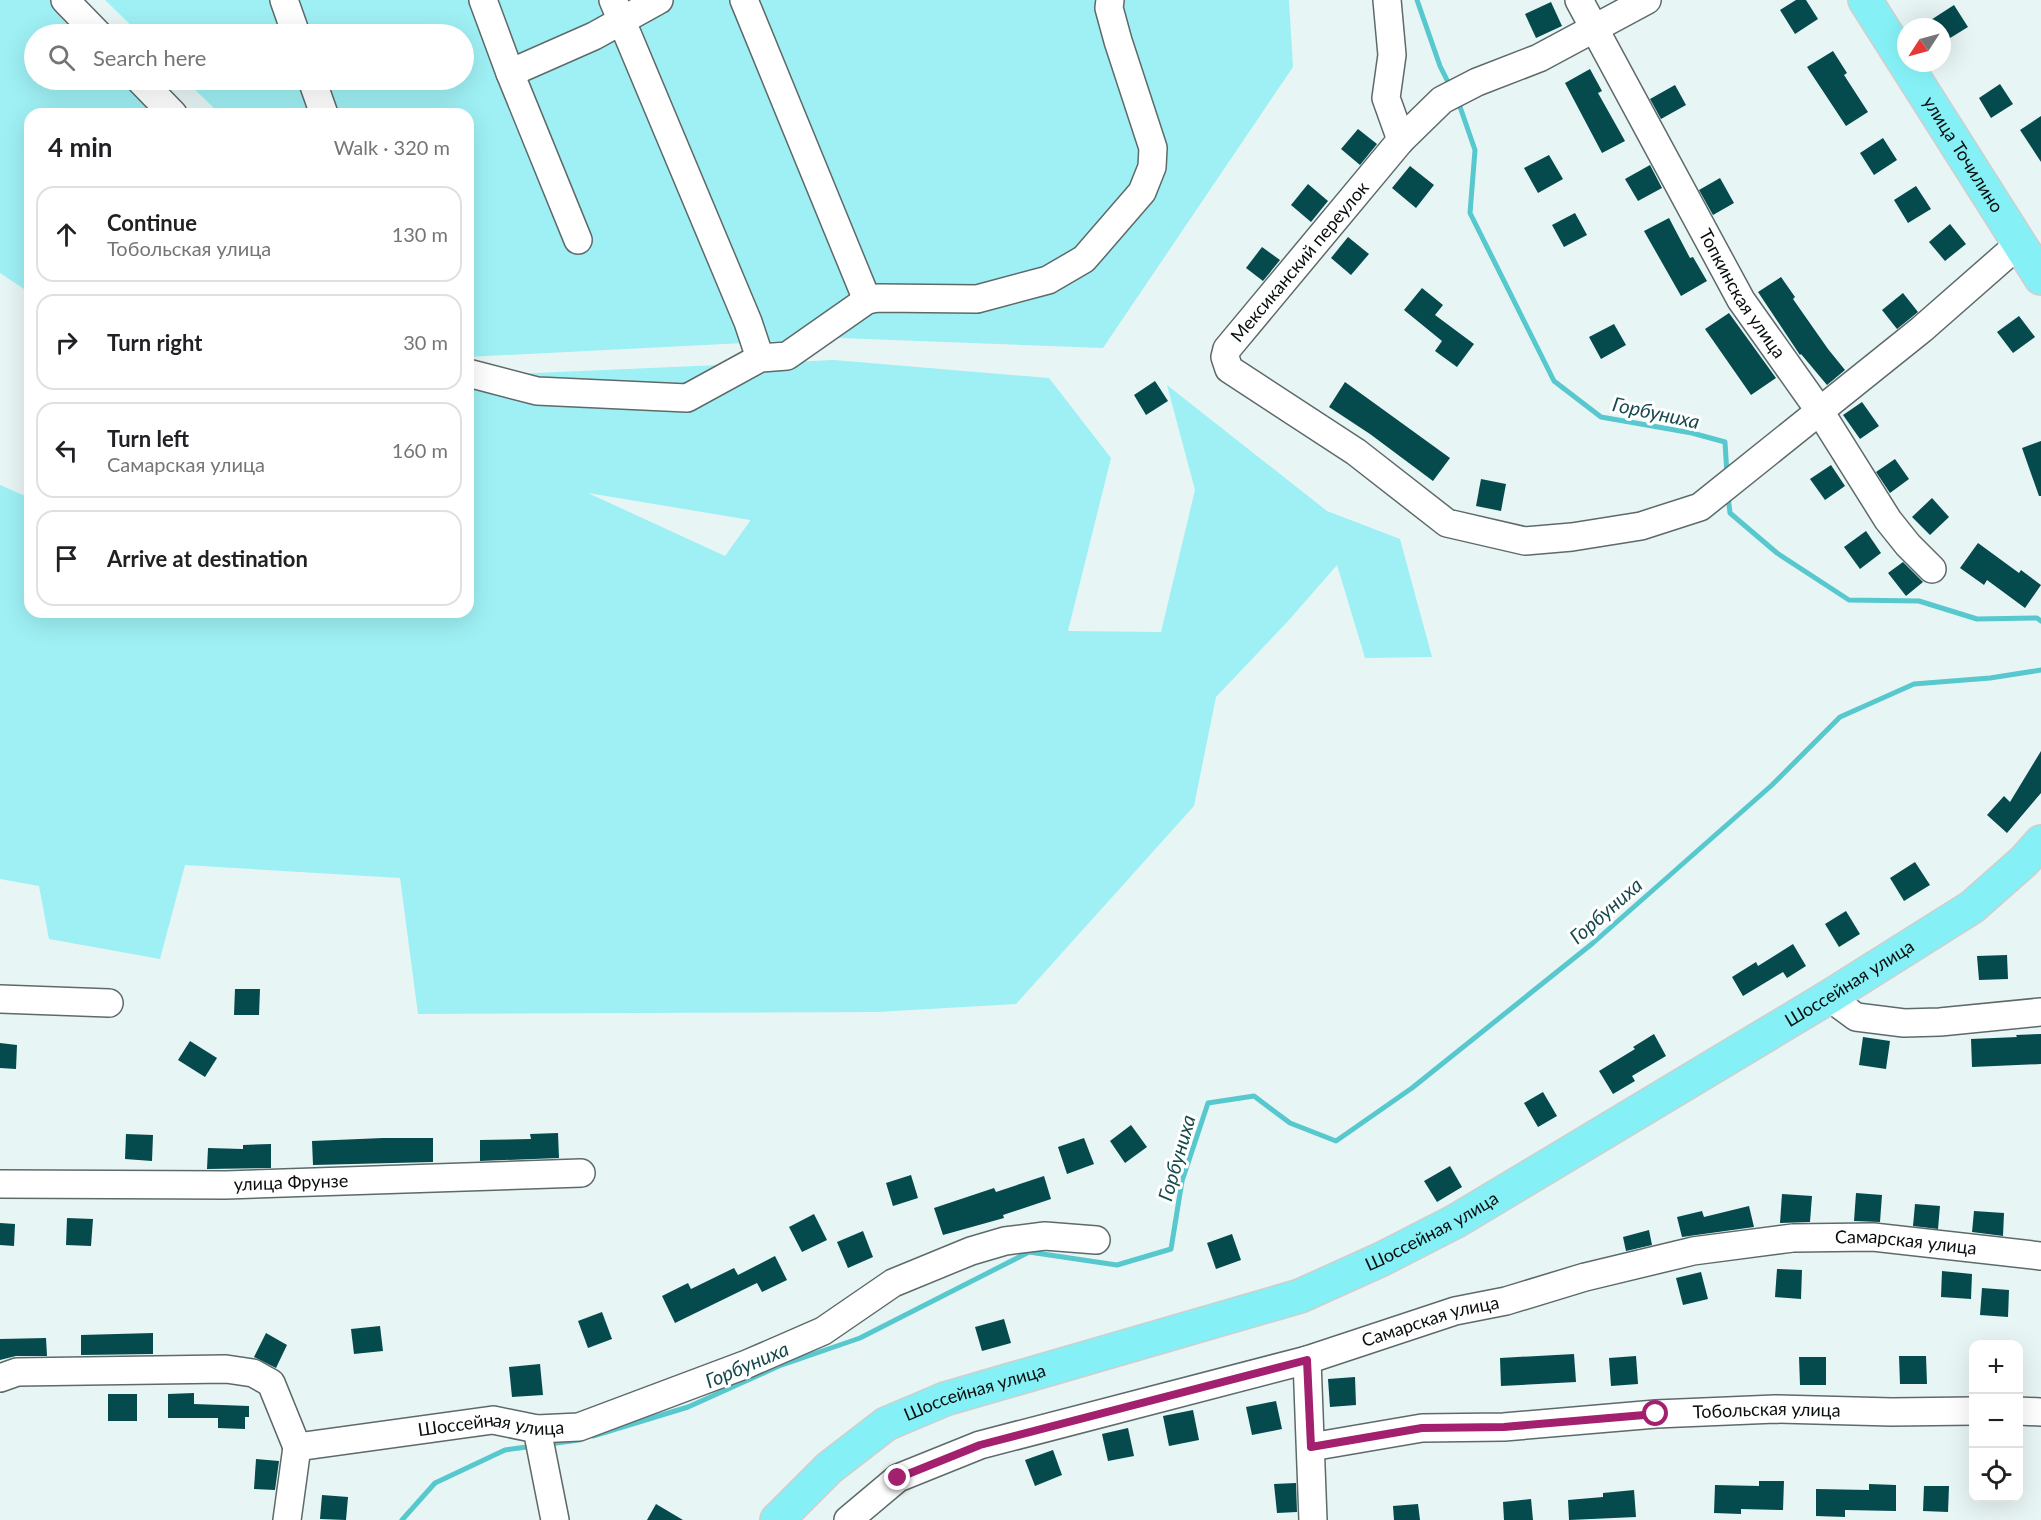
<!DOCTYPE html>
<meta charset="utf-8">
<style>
:root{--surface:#fff;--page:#f6f6f6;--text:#202124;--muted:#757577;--line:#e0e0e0}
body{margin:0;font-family:Lato,sans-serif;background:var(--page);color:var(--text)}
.controls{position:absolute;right:18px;bottom:18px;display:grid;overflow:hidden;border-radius:12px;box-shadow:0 6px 24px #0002}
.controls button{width:54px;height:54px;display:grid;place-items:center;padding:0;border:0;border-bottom:2px solid var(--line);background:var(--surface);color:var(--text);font:30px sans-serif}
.compass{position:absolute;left:1897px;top:18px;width:54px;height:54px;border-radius:50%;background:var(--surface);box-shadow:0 6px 24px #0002;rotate:234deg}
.stop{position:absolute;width:18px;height:18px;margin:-14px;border:4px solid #a3206e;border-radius:50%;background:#fff}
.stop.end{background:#a3206e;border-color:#fff;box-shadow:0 2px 6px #0008}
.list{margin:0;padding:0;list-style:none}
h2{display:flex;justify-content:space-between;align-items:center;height:78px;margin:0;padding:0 24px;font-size:26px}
h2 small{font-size:20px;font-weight:400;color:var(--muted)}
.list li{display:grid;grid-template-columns:39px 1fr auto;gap:18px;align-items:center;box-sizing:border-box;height:96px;margin:0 12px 12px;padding:0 12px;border:2px solid var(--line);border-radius:18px}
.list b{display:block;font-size:22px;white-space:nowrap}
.list p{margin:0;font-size:20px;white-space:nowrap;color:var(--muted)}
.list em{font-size:20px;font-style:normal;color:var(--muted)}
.icon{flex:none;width:33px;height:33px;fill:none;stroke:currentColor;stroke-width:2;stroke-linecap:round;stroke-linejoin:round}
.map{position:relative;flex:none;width:2041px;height:1520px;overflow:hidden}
.search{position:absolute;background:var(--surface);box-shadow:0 6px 24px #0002;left:24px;top:24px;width:450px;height:66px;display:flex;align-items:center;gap:15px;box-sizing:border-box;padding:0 21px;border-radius:33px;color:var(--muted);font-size:22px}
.panel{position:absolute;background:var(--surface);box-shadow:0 6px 24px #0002;left:24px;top:108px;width:450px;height:510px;border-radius:18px}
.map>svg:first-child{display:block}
</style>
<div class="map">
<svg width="2041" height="1520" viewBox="0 0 2041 1520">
<rect width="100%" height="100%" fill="#e8f5f5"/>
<!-- green -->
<g fill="#9ef0f4" fill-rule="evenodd">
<path d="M0,0H77L110,34H34V80H153L186,114H30V293L0,273Z"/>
<path d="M105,0H1289L1293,67L1103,348L840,338L468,357V114H220L185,80H464V34H140Z"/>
<path d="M834,360L1049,378L1111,458L1068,631L1161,632L1195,490L1167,385L1327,511L1400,539L1432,657L1365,658L1337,565L1289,620L1216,697L1194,806L1016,1004L877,1012L418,1014L400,878L185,865L160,959L49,939L39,886L0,879V485L30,498V612H468V376ZM588,493L750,520V521L725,556Z"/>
</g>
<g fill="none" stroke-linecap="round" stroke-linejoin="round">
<!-- stream -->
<g stroke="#57c8cd" stroke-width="5">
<path d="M1417,0L1440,66L1451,88"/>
<path d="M1458,101L1475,150L1470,213L1554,381L1601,417L1692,433L1725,442L1727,475"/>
<path d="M1728,496L1730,513L1777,553L1849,600L1919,601L1977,619L2037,618L2041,621"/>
<path d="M593,1436L688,1407L779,1366L860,1338L1029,1252L1117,1265L1171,1249L1182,1181L1208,1103L1254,1096L1290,1123L1336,1141L1412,1088L1593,943L1772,785L1840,717L1914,684L1990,678L2041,670"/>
<path d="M549,1444L579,1440"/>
<path d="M402,1520L435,1483L505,1450L534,1446"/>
</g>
</g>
<!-- building -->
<g fill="#054a4d">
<path d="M1796,0H1806L1818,19L1795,34L1780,10Z"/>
<path d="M1551,2L1562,26L1536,38L1525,14Z"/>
<path d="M1954,5L1968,27L1942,43V27H1920Z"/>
<path d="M1833,51L1847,73L1844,75L1868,112L1846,126L1807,67Z"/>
<path d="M1590,69L1602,91L1598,93L1625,141L1602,153L1565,83Z"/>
<path d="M2000,84L2013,104L1991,118L1979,98Z"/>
<path d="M1675,85L1686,105L1661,119L1650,99Z"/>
<path d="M2041,116V162L2020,130Z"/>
<path d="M1358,129L1377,144L1360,165L1341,149Z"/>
<path d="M1883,138L1897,160L1874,175L1860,153Z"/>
<path d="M1549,155L1563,179L1538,193L1524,168Z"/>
<path d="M1650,165L1662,188L1638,201L1625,179Z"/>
<path d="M1410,166L1434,185L1416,208L1392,188Z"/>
<path d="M1720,178L1734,203L1713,215L1699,190Z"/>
<path d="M1308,184L1328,201L1311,222L1291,205Z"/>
<path d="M1916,186L1931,209L1908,223L1894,200Z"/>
<path d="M1575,213L1587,235L1564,247L1552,225Z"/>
<path d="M1669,218L1690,258L1693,257L1707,281L1681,296L1644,231Z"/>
<path d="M1950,224L1966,244L1945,261L1929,242Z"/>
<path d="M1348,237L1369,254L1351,275L1331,258Z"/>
<path d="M1262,247L1280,260L1263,281L1246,268Z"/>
<path d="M1781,277L1795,297L1793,299L1828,349L1845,370L1827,385L1801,354L1800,355L1758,292Z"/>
<path d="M1422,288L1443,305L1435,315L1474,344L1457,367L1435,351L1442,341L1404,310Z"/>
<path d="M1903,293L1918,312L1897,329L1882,310Z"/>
<path d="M1729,313L1776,378L1751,395L1705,329Z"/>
<path d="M2019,316L2035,337L2013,353L1997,332Z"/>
<path d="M1614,324L1626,345L1601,359L1589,337Z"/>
<path d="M1155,381L1168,401L1146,415L1134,395Z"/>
<path d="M1345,382L1450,458L1433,481L1370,434L1329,407Z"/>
<path d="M1862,402L1879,426L1860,439L1843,415Z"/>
<path d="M2041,441V496H2039L2022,448Z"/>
<path d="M1895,459L1909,479L1890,493L1876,472Z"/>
<path d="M1831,465L1845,486L1825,500L1810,479Z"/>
<path d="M1481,479L1506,484L1501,511L1476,506Z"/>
<path d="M1932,498L1949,517L1930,535L1912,517Z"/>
<path d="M1866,531L1881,553L1860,569L1844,547Z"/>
<path d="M1978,543L2019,573L2021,570L2041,585L2025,608L1987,580L1984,585L1960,568Z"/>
<path d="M1903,562L1923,582L1906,596L1888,573Z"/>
<path d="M2041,751V793L2007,833L1987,815L2004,796L2010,802Z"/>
<path d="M1915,862L1930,885L1904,901L1890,878Z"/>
<path d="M1846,911L1860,934L1839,947L1825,924Z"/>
<path d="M1793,944L1806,966L1787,978L1783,972L1743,996L1732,977L1756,962L1758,966Z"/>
<path d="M2007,955L2008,979L1979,980L1977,956Z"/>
<path d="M235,989H260L259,1015H234Z"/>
<path d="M1654,1034L1666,1056L1632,1076L1635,1081L1613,1094L1599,1071L1635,1049L1633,1047Z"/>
<path d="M2041,1034V1064L1972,1067L1971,1039L2017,1037L2016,1035Z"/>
<path d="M1863,1037L1890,1041L1886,1069L1859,1065Z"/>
<path d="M190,1041L217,1058L205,1077L178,1060Z"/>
<path d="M0,1043L17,1045L16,1069L0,1068Z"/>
<path d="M1543,1092L1557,1116L1538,1127L1524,1103Z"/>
<path d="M1131,1125L1147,1147L1125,1163L1110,1141Z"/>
<path d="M558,1133L559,1158L480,1161V1140L531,1139L530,1134Z"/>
<path d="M126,1134L153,1135L152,1161L125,1159Z"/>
<path d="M383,1138H433V1162L313,1165L312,1141Z"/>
<path d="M1084,1138L1094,1164L1067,1174L1058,1147Z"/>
<path d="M271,1144V1168L207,1169L208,1148L243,1149V1145Z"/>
<path d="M1450,1166L1462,1187L1437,1202L1424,1181Z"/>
<path d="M911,1175L918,1198L893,1206L886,1183Z"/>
<path d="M1044,1176L1051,1199L1003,1215L1004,1218L943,1235L934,1208L994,1188L996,1192Z"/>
<path d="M1856,1193L1882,1195L1880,1222L1854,1221Z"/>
<path d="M1782,1194L1812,1196L1810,1222L1780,1223Z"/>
<path d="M1915,1204L1940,1206L1938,1229L1913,1226Z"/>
<path d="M1749,1206L1754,1227L1682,1237L1677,1217L1702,1211L1704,1217Z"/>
<path d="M1974,1211L2004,1213L2003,1236L1972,1232Z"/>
<path d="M814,1214L827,1240L802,1252L789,1227Z"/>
<path d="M67,1218L93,1219L91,1246L66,1245Z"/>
<path d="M0,1223L15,1224L14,1246L0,1245Z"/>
<path d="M1649,1230L1652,1245L1626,1251L1623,1237Z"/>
<path d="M863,1231L873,1257L848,1268L837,1242Z"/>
<path d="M1232,1234L1241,1260L1216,1269L1207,1243Z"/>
<path d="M775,1256L787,1280L762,1292L757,1283L675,1323L662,1296L688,1283L691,1289L734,1268L738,1275Z"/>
<path d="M1777,1269L1802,1270L1801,1299L1775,1297Z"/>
<path d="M1942,1271L1972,1274L1971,1299L1941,1297Z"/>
<path d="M1701,1272L1708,1299L1683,1305L1676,1278Z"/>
<path d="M1982,1288L2009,1290L2008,1317L1980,1315Z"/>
<path d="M602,1312L612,1339L588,1348L578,1321Z"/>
<path d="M1004,1319L1011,1343L982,1351L975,1327Z"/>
<path d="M380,1326L383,1351L354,1354L351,1329Z"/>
<path d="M153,1333V1354L81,1355V1335Z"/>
<path d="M266,1333L287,1345L276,1368L254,1357Z"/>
<path d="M46,1338L47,1356H16L0,1360V1339Z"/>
<path d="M1574,1354L1576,1382L1501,1386L1500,1358Z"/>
<path d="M1636,1356L1638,1384L1611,1386L1609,1358Z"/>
<path d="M1899,1356H1926L1927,1384H1900Z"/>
<path d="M1799,1357H1826V1385H1800Z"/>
<path d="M540,1364L543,1395L512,1397L509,1367Z"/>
<path d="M1355,1377L1356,1405L1330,1407L1328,1379Z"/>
<path d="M194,1393V1404L249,1406V1417H245V1429L218,1428V1418H168V1394Z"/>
<rect x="108" y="1394" width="29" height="27"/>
<path d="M1276,1401L1282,1429L1252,1435L1246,1407Z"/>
<path d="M1193,1410L1199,1440L1169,1446L1163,1416Z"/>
<path d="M1128,1428L1134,1456L1108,1461L1102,1434Z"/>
<path d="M1053,1450L1062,1475L1035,1486L1025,1460Z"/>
<path d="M256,1459L279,1461L275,1490L254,1489Z"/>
<path d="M1759,1481H1784L1783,1510L1741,1509V1514L1714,1513L1715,1485L1759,1486Z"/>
<path d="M1296,1483L1297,1512L1277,1513L1274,1484Z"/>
<path d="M1869,1484L1896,1485V1511L1845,1510V1517L1816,1516V1489L1869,1490Z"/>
<path d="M1924,1486H1949L1948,1512L1923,1511Z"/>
<path d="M1634,1490L1636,1517L1569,1520L1568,1500L1603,1497V1493Z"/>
<path d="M322,1495L348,1497L346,1520L320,1519Z"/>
<path d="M1531,1499L1533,1520H1504L1503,1502Z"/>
<path d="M656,1504L683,1520H647Z"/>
<path d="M1418,1504L1420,1520H1394L1393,1506Z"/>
</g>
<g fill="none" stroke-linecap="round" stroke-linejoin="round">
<!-- minor casing -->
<g stroke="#5e696a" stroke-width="30">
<g id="minor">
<path d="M65,0L98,34"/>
<path d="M284,0L296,34"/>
<path d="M483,0L510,73L578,240"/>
<path d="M613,0L748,322L760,358"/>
<path d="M744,0L867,300"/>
<path d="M1387,0L1392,55L1386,98L1401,140"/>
<path id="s1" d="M1579,0L1741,300L1819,410L1888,520L1908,545L1932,569"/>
<path d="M1647,0L1539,58L1477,82L1442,100L1401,140L1227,349L1225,357L1229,369L1356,452L1447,523L1525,541L1572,537L1641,526L1700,507L1922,329L2020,243"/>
<path d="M510,73L594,36L659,0"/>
<path d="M140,80L173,114"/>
<path d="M312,80L324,114"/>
<path d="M468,373L537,391L687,398L760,358L787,356L867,300L878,298L977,299L1048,280L1084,259L1142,192L1152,167L1153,148L1118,41L1109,8L1110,0"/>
<path d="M1829,997L1856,1017L1904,1023L1940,1022L2041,1012"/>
<path d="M0,999L109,1003"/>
<path id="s2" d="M0,1184L226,1185L581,1173"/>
<path d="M1307,1360L1313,1520"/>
<path id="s3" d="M0,1378L17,1372L226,1369L253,1373L271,1383L297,1447L493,1420L537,1429L579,1427L747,1364L823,1331L893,1283L971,1251L1005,1241L1045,1236L1096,1240"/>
<path d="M2018,1411L2041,1412"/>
<path d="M537,1429L555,1520"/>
<path id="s4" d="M1311,1447L1422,1428L1504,1427L1656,1414L1775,1409L1892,1412L1974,1411"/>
<path d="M287,1520L297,1447"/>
<path id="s5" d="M848,1520L898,1478L980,1445L1307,1360L1455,1311L1506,1301L1585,1277L1693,1251L1793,1238L1873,1237L2041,1256"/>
</g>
</g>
<!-- major casing -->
<g stroke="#cecfcf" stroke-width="36">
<g id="major">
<path id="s6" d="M1865,0L2041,278"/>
<path id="s7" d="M777,1520L829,1468L886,1424L945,1399L1300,1296L1382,1259L1456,1221L1829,997L1972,907L2024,861L2041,842"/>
</g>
</g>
<!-- minor -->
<use href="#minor" stroke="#fff" stroke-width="27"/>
<!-- major -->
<use href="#major" stroke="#85f0f5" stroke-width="33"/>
</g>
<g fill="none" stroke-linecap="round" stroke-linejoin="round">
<!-- route -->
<path stroke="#a3206e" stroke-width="8" d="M898,1478L980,1445L1307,1360L1311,1447L1422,1428L1504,1427L1656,1414"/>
</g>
<g text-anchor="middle" stroke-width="6" stroke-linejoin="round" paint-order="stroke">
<!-- street labels -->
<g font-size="18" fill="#0a0e0e" stroke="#fff">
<text dy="6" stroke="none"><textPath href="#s6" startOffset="183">улица Точилино</textPath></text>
<text transform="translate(1300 262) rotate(-50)" y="6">Мексиканский переулок</text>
<text dy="6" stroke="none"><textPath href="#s1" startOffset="336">Топкинская улица</textPath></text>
<text dy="6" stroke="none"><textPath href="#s7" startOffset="1212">Шоссейная улица</textPath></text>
<text dy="6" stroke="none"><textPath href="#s2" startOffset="291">улица Фрунзе</textPath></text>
<text dy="6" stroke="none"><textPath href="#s7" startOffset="726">Шоссейная улица</textPath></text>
<text dy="6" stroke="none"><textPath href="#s5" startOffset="1107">Самарская улица</textPath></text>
<text dy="6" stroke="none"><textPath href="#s5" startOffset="621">Самарская улица</textPath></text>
<text dy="6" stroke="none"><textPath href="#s7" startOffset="240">Шоссейная улица</textPath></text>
<text dy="6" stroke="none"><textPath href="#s4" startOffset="458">Тобольская улица</textPath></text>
<text dy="6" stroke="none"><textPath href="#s3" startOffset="540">Шоссейная улица</textPath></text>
</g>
<!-- water labels -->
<g font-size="20" font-style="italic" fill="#174a4c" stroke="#fff">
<text transform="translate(1656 413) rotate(12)" y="7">Горбуниха</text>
<text transform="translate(1606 911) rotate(-41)" y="7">Горбуниха</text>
<text transform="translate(1177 1158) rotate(-74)" y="7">Горбуниха</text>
<text transform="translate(747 1365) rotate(-23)" y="7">Горбуниха</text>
</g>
</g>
</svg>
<div class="controls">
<button>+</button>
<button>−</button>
<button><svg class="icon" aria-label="locate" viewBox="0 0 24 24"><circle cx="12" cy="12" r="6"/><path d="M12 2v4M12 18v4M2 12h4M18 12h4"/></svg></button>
</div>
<svg class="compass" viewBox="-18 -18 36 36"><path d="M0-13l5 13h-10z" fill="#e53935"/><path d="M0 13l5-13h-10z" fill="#757577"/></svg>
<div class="stop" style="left:1656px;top:1414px"></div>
<div class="stop end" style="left:898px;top:1478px"></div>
<div class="search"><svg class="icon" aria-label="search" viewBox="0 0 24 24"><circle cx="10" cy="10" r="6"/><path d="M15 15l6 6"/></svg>Search here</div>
<section class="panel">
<h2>4 min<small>Walk · 320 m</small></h2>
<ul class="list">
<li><svg class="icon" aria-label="ahead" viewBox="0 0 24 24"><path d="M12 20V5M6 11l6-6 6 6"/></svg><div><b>Continue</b><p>Тобольская улица</p></div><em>130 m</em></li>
<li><svg class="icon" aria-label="right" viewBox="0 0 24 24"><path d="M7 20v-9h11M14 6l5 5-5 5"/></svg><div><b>Turn right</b></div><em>30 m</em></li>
<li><svg class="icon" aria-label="left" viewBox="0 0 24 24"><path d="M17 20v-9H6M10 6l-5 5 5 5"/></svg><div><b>Turn left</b><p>Самарская улица</p></div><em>160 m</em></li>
<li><svg class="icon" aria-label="arrive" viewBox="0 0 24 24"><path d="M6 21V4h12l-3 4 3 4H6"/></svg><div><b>Arrive at destination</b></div></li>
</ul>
</section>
</div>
